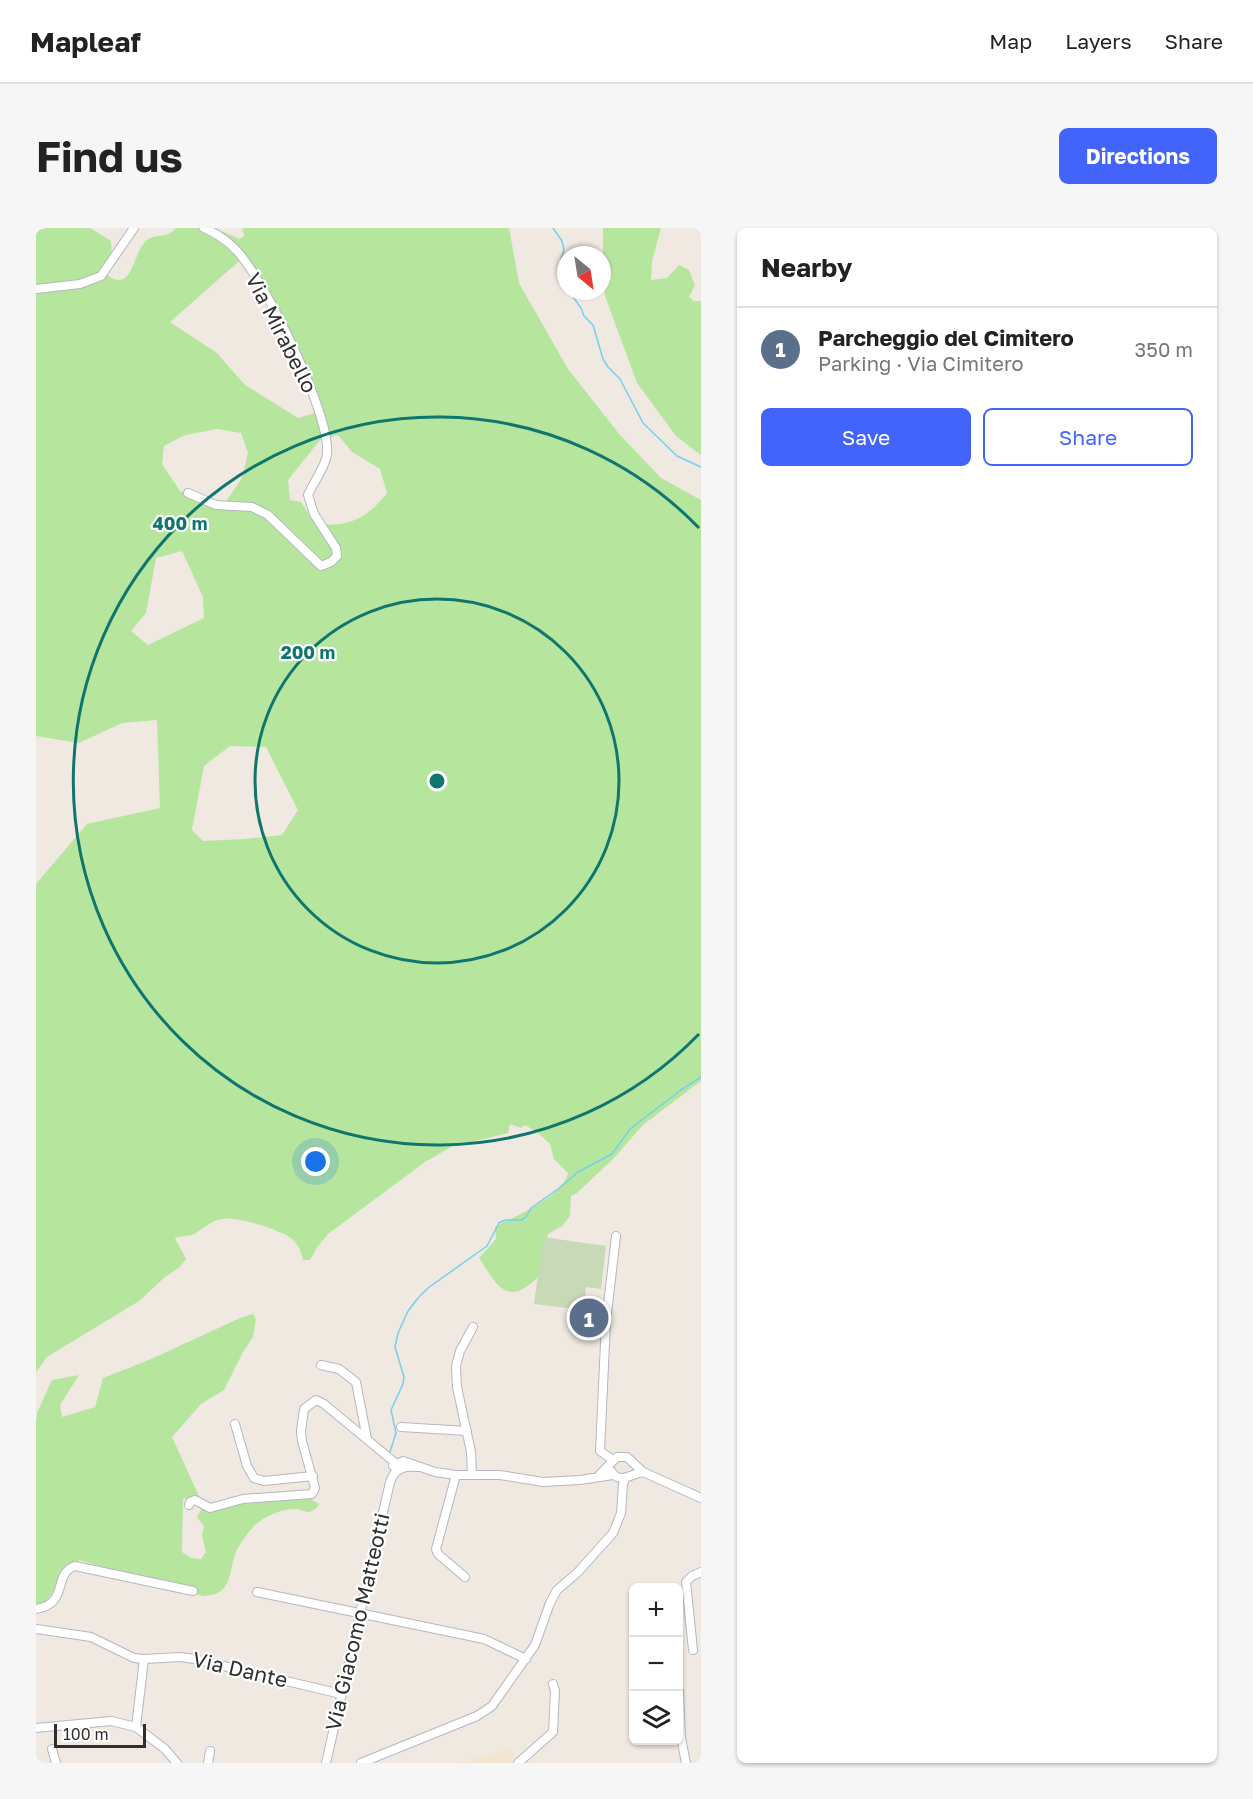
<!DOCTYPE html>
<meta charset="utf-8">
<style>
:root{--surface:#fff;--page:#f6f6f6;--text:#222;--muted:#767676;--line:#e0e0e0;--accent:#4264fb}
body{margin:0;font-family:"Golos Text",sans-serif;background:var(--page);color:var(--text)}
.controls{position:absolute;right:18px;bottom:18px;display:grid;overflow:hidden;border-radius:9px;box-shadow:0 2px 4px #0004}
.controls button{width:54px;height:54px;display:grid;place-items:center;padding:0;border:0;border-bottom:2px solid var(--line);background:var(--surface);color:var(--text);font:30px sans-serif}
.compass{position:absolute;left:521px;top:18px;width:54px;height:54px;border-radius:50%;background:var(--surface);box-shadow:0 2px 4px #0004;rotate:150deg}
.scale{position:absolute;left:18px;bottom:15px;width:92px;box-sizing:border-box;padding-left:6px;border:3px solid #2e2e2e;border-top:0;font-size:16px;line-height:21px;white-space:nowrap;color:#2e2e2e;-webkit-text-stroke:4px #fff;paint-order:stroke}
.you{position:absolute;left:280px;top:934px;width:21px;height:21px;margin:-15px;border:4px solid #fff;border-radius:50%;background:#1a73e8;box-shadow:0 0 0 9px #1a73e833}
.badge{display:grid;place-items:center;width:39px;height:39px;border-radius:50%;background:var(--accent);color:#fff;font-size:20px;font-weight:700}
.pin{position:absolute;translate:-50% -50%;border:3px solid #fff;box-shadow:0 2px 6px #0006}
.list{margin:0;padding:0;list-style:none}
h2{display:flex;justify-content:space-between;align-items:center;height:78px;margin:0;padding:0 24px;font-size:26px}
h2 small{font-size:20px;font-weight:400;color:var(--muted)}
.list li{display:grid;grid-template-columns:39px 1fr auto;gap:18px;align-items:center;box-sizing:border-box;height:84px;padding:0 24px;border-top:2px solid var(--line)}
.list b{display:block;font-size:22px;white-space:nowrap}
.list p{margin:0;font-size:20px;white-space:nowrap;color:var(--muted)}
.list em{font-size:20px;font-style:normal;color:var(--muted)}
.actions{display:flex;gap:12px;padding:18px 24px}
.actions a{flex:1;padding:14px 0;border:2px solid var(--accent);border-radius:9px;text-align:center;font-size:21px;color:var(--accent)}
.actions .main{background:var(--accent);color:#fff}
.icon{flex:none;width:33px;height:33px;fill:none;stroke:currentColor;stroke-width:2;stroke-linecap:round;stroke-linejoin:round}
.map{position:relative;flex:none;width:665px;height:1535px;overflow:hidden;border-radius:9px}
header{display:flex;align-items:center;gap:36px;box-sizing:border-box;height:84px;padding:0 30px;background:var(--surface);border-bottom:2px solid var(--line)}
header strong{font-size:28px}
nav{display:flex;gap:33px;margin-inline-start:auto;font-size:21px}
.intro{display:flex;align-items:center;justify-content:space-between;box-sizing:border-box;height:144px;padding:0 36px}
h1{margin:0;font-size:42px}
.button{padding:15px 27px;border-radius:9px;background:var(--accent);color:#fff;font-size:21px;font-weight:700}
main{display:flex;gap:36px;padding:0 36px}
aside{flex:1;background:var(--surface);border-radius:9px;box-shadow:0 2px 4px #0004}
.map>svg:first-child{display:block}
</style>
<header>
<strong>Mapleaf</strong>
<nav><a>Map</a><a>Layers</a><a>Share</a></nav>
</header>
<div class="intro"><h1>Find us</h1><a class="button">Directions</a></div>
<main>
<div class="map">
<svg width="665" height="1535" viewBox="0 0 665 1535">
<rect width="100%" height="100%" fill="#efe9e1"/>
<!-- education -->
<path fill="#f0e6d1" d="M471,1520L479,1526L476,1535H423L444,1528L457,1526Z"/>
<!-- green -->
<g fill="#b6e59e" fill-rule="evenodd">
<path d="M11,0H54L75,13L76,27L66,42C97,73 96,23 111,12C121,5 132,11 140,0H178L204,11L208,8L206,0H473L483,55L532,141L584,207L625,250L665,272V853L607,897L578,930L541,965L535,968L534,988L526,998L512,1006C507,1019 508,1036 502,1048C499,1053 492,1058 487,1061C465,1073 454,1045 443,1030L460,1011L459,999C479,988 527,969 532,945L518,931L514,916L501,904L489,897L485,900L474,896L472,905L415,919L389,934L292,1006L282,1018L274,1032H267C265,1023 263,1018 256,1011C246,1002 200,988 186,991C173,993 168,1001 158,1006C153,1008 145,1008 139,1010L150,1031L144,1039L129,1049L103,1073L11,1129L0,1144V656L51,596L124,580L121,492L86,495L43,515L0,508V2ZM209,28L285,183L262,190L209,157L181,125L134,94ZM181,201L205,205L212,225L206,250L189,275L144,263L126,236L128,218L149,207ZM302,207L316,224L344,241L351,265C330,292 312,299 279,296L265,274L254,272L252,252L284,212ZM146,323L167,369L168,390L112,417L95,403L110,385L120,330ZM194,518L230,519L262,582L246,607L209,611L167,613L156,602L168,538Z"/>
<path d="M567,0H625L616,33L615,52L631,50L643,37L653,42L659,57L653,69L658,73H665V227L640,208L601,155L569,68L567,49Z"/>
<path d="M217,1086L220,1091L217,1109L207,1124L188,1162L165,1176L136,1209L163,1268L147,1271L146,1324L155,1330L165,1331L170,1324L166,1308L168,1298L161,1289L170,1273L180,1280L203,1272L275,1271L283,1276C281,1280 278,1283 272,1284C268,1284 263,1281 259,1281C244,1281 227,1289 217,1299C210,1307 203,1317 199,1326C192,1348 196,1367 167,1368L43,1332L9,1374L0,1381V1194L1,1185L16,1152L43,1147L24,1177L26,1189L59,1179L67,1150L113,1132L204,1090Z"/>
</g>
<!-- cemetery -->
<path fill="#c8d9b8" d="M507,1009L570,1018L565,1061L550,1059L547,1087L538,1086V1081L498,1076Z"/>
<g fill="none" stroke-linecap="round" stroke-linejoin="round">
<!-- stream -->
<g stroke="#75cff0" stroke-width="1.5">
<path d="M517,0L526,13L528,22L524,35L530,57"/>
<path d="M533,63L545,80L548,88L557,97L567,131L572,139L584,151L607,195L641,228L665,239"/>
<path d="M354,1224L360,1205L355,1182L367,1156L368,1149L359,1119L362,1105L372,1083L382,1070L392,1060L451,1018L463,995L469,992H485L490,989L495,980L522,961L542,944L576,926L594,901L645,862L665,849"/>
</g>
<!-- minor casing -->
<g stroke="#b4b7c1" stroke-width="10">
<g id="minor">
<path d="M0,61L44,56L65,48L98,0"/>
<path d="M152,265L180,277L216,279L232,287L285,338L295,334L301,328L300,320L278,286L272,267C277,255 290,238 291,226C295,187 229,53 201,23C191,12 182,6 168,0"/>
<path d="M285,1137L303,1141L320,1154L331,1211"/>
<path d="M199,1196L211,1238L218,1250L228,1253L277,1248"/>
<path d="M365,1199L431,1203"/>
<path d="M577,1232L564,1223L570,1094L580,1008"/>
<path d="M357,1238L367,1233L399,1244L420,1247H464L507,1254L544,1252L577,1247"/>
<path d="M575,1243C584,1257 594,1246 607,1244"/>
<path d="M564,1246L581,1229H591L607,1244L665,1270"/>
<path d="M420,1247L400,1321L402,1326L429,1349"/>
<path d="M436,1247L435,1224L421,1159L420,1138L424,1123L437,1099"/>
<path d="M153,1277L154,1274L159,1272L174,1280L207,1271L276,1266L279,1260L266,1213L265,1203L268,1181L280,1172L288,1176L357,1233L364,1241"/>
<path d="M221,1364L448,1411L490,1431"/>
<path d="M0,1381C34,1375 16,1346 39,1338L157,1363"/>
<path d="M0,1401L55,1409L98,1430L108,1431L144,1429L158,1431L305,1466"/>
<path d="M657,1422L650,1354L656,1348L665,1344"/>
<path d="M108,1431L100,1499L129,1521L141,1535"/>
<path d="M643,1463L645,1510L650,1535"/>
<path d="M0,1500L75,1493L100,1499"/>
<path d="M16,1521L20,1535"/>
<path d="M172,1535L174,1523"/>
<path d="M290,1535L354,1254C359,1239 369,1238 384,1239"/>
<path d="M325,1535L441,1488L456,1478L499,1417L514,1375L521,1362L541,1345L577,1305L585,1285L587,1256L589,1251"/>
<path d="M482,1535L517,1504L519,1463L517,1456"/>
</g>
</g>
<!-- minor -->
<use href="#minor" stroke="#fff" stroke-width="8"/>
</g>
<!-- distance rings -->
<g fill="none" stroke="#0f766e" stroke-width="3">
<circle cx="401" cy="553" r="182"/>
<path d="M663 806A364 364 0 1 1 663 300"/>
</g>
<g text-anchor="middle" stroke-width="4.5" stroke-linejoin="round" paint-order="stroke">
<!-- street labels -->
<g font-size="21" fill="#2e2e2e" stroke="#fff">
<text transform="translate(245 105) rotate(63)" y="7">Via Mirabello</text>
<text transform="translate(322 1394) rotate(-77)" y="7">Via Giacomo Matteotti</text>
<text transform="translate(204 1442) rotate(13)" y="7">Via Dante</text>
</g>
</g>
<circle cx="401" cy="553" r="9" fill="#0f766e" stroke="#fff" stroke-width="3"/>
<g font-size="18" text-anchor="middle" font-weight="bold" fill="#0f766e" stroke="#fff" stroke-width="4.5" stroke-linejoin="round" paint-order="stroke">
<text x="144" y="302">400 m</text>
<text x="272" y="431">200 m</text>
</g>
</svg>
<div class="controls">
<button>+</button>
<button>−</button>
<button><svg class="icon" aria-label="layers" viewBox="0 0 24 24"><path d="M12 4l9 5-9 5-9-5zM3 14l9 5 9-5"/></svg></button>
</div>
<svg class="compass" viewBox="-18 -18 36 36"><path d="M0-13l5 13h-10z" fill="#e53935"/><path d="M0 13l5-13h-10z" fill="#767676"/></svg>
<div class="scale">100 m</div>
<div class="you"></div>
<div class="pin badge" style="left:553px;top:1090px;background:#5c6f8a">1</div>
</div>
<aside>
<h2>Nearby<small></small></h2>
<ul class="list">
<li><span class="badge" style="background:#5c6f8a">1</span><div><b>Parcheggio del Cimitero</b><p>Parking · Via Cimitero</p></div><em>350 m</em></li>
</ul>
<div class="actions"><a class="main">Save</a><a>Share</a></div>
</aside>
</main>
